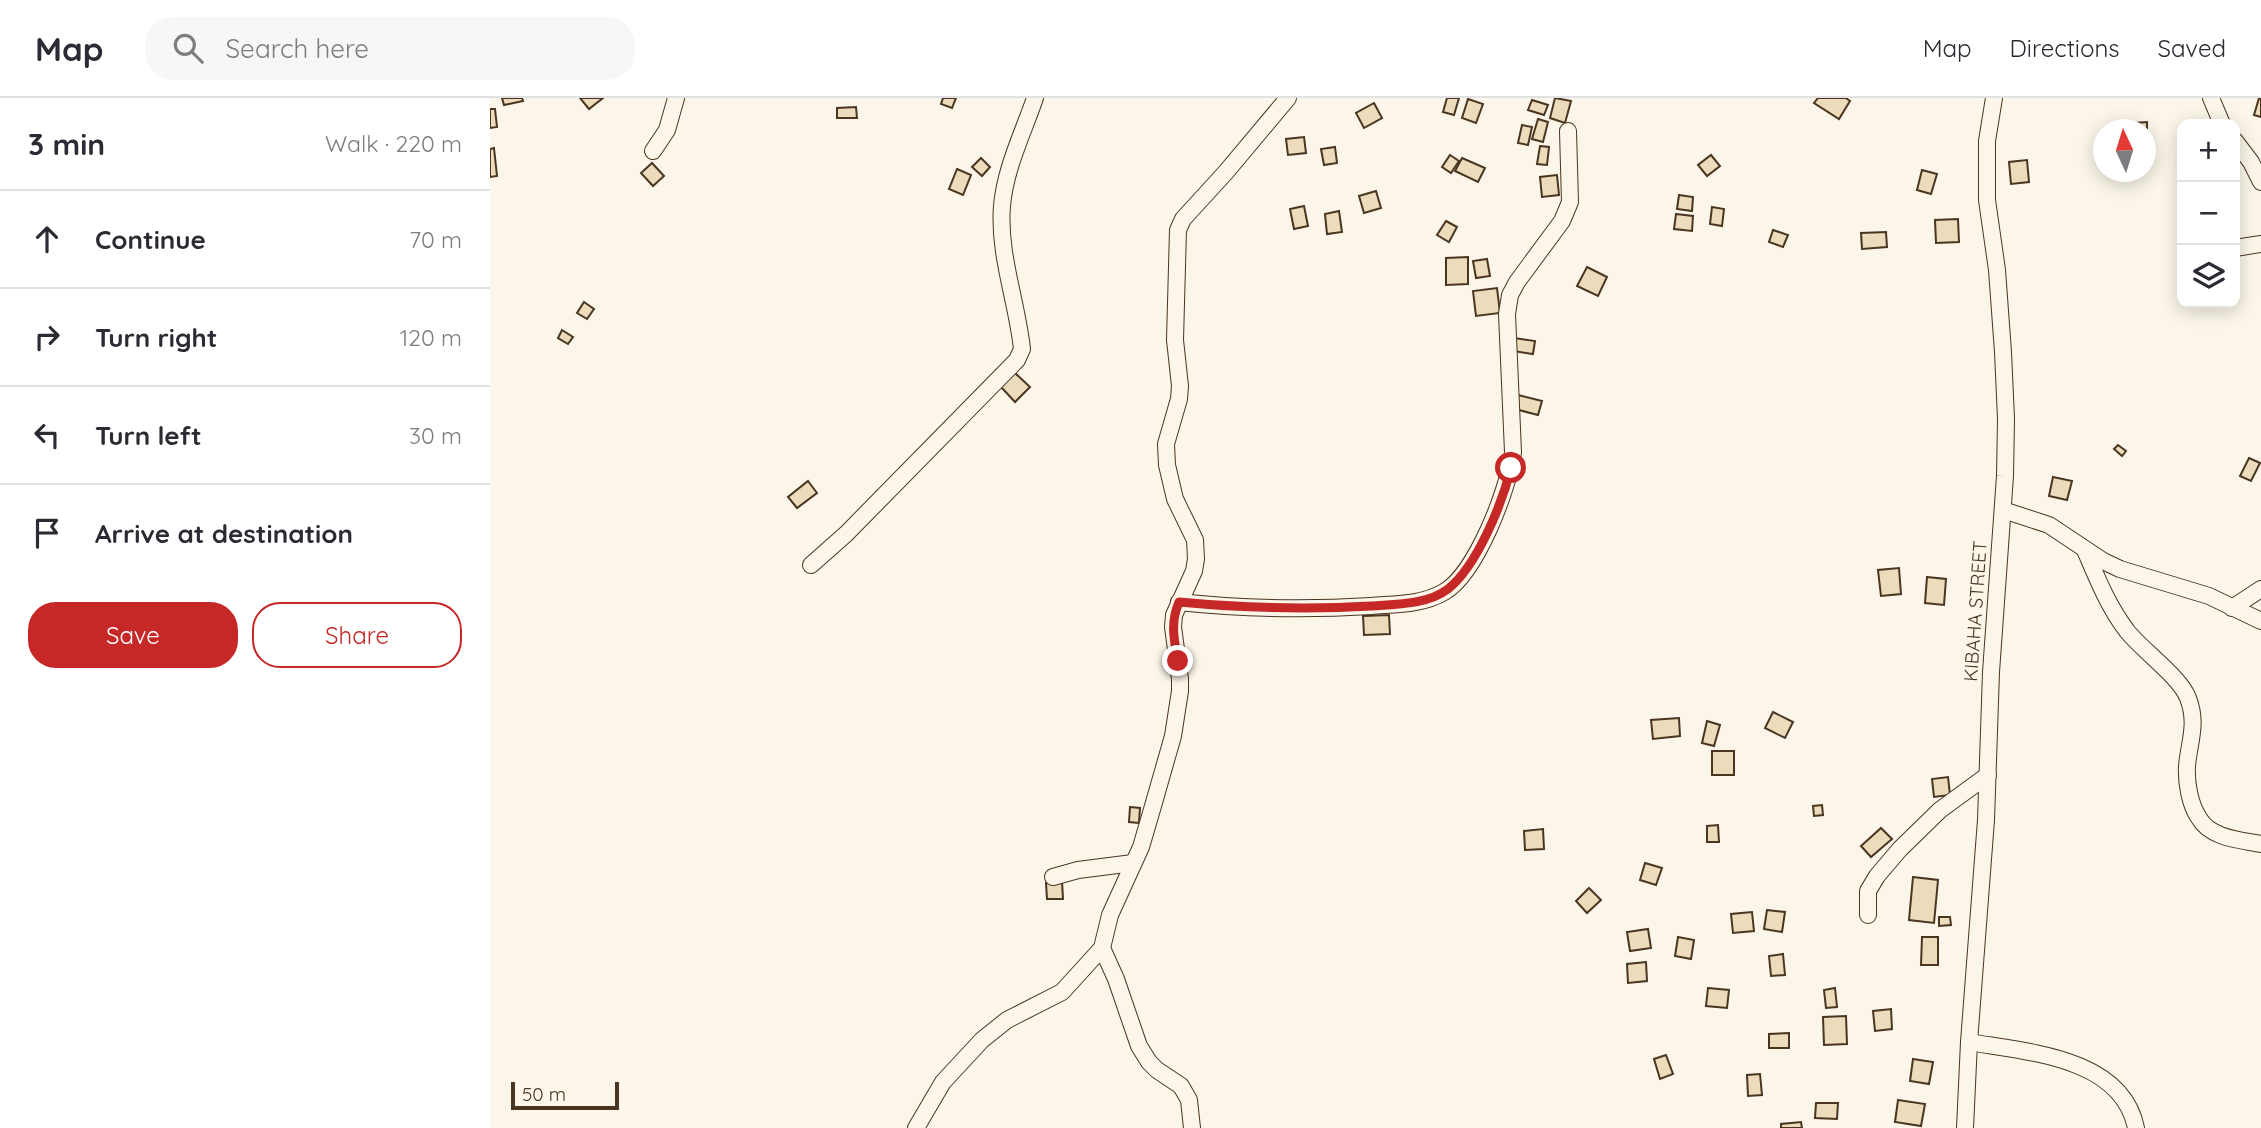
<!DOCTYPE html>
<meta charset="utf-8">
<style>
:root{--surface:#fff;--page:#f7f7f7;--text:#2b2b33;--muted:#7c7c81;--line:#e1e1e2;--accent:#c62828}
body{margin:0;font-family:Quicksand,sans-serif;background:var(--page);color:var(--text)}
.controls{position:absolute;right:21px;top:21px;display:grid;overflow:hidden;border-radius:14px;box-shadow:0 4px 18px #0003}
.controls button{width:63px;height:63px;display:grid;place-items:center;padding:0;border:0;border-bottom:2px solid var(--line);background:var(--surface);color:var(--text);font:35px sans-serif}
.compass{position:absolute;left:1603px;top:21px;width:63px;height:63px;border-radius:50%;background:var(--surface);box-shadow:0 4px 18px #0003;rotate:356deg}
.scale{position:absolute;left:21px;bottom:18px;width:108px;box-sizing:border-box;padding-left:7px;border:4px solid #4a3520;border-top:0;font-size:19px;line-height:24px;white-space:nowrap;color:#4a3520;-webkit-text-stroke:5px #fbf6e9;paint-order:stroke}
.stop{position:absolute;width:21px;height:21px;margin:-16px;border:5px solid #c62828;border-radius:50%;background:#fff}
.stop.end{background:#c62828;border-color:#fff;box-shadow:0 2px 7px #0008}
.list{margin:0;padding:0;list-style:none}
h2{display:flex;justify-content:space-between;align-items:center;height:91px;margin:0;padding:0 28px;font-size:30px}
h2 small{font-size:23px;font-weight:400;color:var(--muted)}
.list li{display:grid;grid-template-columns:46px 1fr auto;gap:21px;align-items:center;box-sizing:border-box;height:98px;padding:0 28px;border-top:2px solid var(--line)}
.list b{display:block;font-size:26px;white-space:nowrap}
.list em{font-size:23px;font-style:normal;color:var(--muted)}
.actions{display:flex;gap:14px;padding:21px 28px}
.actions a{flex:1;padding:16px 0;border:2px solid var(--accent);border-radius:28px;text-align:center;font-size:24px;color:var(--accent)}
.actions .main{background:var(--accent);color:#fff}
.icon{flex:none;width:38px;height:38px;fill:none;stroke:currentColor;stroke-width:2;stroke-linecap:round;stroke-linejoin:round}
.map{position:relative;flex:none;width:1771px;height:1030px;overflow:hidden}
header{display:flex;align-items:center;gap:42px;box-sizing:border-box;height:98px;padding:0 35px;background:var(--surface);border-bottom:2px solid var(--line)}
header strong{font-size:33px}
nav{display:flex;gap:38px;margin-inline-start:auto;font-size:24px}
.search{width:490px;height:63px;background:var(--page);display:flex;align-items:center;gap:18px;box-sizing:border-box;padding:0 24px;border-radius:28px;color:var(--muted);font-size:26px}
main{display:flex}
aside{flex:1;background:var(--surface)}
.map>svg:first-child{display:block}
</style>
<header>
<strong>Map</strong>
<div class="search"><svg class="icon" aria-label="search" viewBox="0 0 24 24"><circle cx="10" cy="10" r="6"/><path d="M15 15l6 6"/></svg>Search here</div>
<nav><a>Map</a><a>Directions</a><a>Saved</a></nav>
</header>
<main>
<aside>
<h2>3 min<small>Walk · 220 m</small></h2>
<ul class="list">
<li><svg class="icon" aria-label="ahead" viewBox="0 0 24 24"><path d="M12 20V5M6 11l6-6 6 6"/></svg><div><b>Continue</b></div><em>70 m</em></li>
<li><svg class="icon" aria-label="right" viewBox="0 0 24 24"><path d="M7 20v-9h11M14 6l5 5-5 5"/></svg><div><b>Turn right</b></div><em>120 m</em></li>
<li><svg class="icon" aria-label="left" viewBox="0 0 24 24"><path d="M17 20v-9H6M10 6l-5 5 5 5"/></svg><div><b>Turn left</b></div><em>30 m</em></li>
<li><svg class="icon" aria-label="arrive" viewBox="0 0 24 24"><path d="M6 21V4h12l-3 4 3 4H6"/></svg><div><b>Arrive at destination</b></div></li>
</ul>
<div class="actions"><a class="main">Save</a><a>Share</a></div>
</aside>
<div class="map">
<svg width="1771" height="1030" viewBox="0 0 1771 1030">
<rect width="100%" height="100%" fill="#fbf6e9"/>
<!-- building -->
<g fill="#ecdcbc" stroke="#4a3520" stroke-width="2">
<path d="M12,0H32L33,3L14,7Z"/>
<path d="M90,0H113L99,11Z"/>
<path d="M453,0H466L462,10L451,6Z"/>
<path d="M957,0H969L964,17L953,14Z"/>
<path d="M1065,0L1081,3L1075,25L1060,20Z"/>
<path d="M1328,0H1356L1360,3L1349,21L1324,5Z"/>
<path d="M1769,0H1771V19L1764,17Z"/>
<path d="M978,1L993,6L986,25L972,20Z"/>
<path d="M1042,2L1058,7L1054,17L1038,12Z"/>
<path d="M884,5L892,20L874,30L866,15Z"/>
<path d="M366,9L367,20H347V10Z"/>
<path d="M0,11H5L7,29L0,30Z"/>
<path d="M1048,21L1058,24L1053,44L1042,41Z"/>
<path d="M1657,24V33L1644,32V25Z"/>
<path d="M1032,27L1042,29L1038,47L1028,45Z"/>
<path d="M814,39L816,55L798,57L796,41Z"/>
<path d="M1050,48L1059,49L1057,67L1047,66Z"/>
<path d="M845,49L847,65L834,67L831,51Z"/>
<path d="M4,50L7,78L0,79V51Z"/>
<path d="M960,57L969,63L961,75L952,69Z"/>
<path d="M1221,57L1230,68L1217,78L1208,67Z"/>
<path d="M491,60L500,69L492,78L482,69Z"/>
<path d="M972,60L995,70L988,84L965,73Z"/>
<path d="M1537,62L1539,84L1521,86L1519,64Z"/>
<path d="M162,65L174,78L163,88L151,75Z"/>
<path d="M467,71L481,77L473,97L459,91Z"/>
<path d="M1432,72L1447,76L1441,96L1427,92Z"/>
<path d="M1067,77L1069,97L1052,99L1050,79Z"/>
<path d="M886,93L891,110L874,115L869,98Z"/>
<path d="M1189,97L1203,99L1202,113L1187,111Z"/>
<path d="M814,108L818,128L804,131L800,111Z"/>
<path d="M1222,109L1234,111L1232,128L1220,126Z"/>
<path d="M849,113L852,134L837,136L835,116Z"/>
<path d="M1186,116L1203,118L1202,133L1184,131Z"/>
<path d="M1468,121L1469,144L1446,145L1445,122Z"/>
<path d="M956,123L967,129L959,144L947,137Z"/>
<path d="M1283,132L1298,137L1293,149L1279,144Z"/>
<path d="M1396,134L1397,149L1372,151L1371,135Z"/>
<path d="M978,159V186L956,187V160Z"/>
<path d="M997,161L1000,178L986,180L983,163Z"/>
<path d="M1097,169L1117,179L1108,198L1087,188Z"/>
<path d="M1007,190L1010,215L986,218L983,193Z"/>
<path d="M94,204L104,211L97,221L87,215Z"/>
<path d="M72,232L83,239L78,246L68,240Z"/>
<path d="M1024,240L1045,243L1043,256L1023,253Z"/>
<path d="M525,275L540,289L525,304L511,289Z"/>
<path d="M1028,297L1052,303L1048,317L1025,311Z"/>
<path d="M1628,347L1636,353L1632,358L1624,351Z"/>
<path d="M1759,360L1770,365L1761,383L1750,378Z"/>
<path d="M1563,379L1582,383L1577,402L1559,398Z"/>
<path d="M318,383L327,395L307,410L298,399Z"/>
<path d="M1409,470L1411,496L1391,498L1388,472Z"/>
<path d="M1437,479L1456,481L1454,507L1435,505Z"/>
<path d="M899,517L900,536L874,537L873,518Z"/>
<path d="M1283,614L1303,624L1295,640L1275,630Z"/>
<path d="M1189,620L1190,638L1163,641L1161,622Z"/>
<path d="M1217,623L1230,627L1224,648L1212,645Z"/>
<rect x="1222" y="653" width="22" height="24"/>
<path d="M1458,679L1460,697L1444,699L1442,681Z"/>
<path d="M1332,707L1333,717L1324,718L1323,708Z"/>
<path d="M640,709L650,710L649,725L639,724Z"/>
<path d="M1228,727L1229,744H1217V728Z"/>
<path d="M1391,730L1402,741L1381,759L1371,748Z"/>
<path d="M1053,731L1054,751L1035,752L1034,733Z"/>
<path d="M1155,765L1172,770L1166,787L1150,782Z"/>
<path d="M1423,779L1448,782L1444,825L1419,822Z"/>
<path d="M572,783L573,801H557L556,785Z"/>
<path d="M1099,790L1111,802L1097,815L1086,803Z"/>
<path d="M1277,812L1295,814L1292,834L1274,831Z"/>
<path d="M1262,814L1264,833L1243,835L1241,816Z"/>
<path d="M1449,819H1460L1461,827L1449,828Z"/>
<path d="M1158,831L1161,850L1140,853L1137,834Z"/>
<path d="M1188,839L1204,842L1201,861L1185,858Z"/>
<path d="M1432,839H1448V867H1431Z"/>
<path d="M1293,856L1295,877L1281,878L1279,858Z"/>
<path d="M1156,864L1157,883L1138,885L1137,866Z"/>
<path d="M1218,890L1239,892L1237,910L1216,908Z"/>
<path d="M1345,890L1347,909L1336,910L1334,892Z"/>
<path d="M1401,911L1402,931L1385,933L1383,913Z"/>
<path d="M1356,918L1357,946L1334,947L1333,919Z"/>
<path d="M1299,935V950H1279V936Z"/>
<path d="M1176,957L1183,976L1170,981L1164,961Z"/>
<path d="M1423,961L1443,964L1439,986L1420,983Z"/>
<path d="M1270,976L1272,997L1258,998L1257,977Z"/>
<path d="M1408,1002L1435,1006L1431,1028L1405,1024Z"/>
<path d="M1326,1005H1348L1347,1021L1325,1020Z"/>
<path d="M1311,1024L1312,1030H1291V1026Z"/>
</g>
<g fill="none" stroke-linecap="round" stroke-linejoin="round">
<!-- minor casing -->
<g stroke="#4a3520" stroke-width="18">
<g id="minor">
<path d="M1721,0L1732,26"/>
<path d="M1745,43L1761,64L1771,84"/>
<path d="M163,53L177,32L186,0"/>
<path d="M1745,150L1771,146"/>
<path d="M1513,412L1559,427L1613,463L1630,471L1719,498L1771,523"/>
<path d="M1595,452C1607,480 1618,508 1637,533C1653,553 1690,579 1698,600C1708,626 1699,644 1697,668C1696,685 1700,707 1709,720C1720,740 1750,742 1771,746"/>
<path d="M321,467L356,436L527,262L532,251C527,204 508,155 512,108C515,71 533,35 545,0"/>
<path d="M689,504C754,511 816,512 881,508C905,506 932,507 954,494C986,476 1019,390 1023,354L1017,216L1020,197L1027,184L1072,123L1080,104L1078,33"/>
<path d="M1742,510L1771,491"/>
<path d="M563,779L588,772L643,765"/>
<path d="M1378,817V793L1387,778L1410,751L1450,712L1498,677"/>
<path d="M612,850L626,881L649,948L659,964L667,972L691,988L699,1002L702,1030"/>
<path d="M1479,944C1537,954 1632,959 1646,1030"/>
<path d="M426,1030L453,984L492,942L517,922L572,894L612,850L620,817L651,749L663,708L683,638L690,593V581L683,529L684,517L704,473L706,461L705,442L685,401L677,367L676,346L689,301L690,288L685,242L688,132L693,121L736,74L798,0"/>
<path d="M1475,1030L1479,944L1496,722L1501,574L1515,378L1516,321L1513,254L1507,172L1497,102V43L1504,0"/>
</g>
</g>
<!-- minor -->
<use href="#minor" stroke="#fbf6e9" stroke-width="16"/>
</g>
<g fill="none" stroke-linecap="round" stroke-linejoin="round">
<!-- route -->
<path stroke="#c62828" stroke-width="9" d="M688,563C684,542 680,525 689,504C754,510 816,512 881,508C905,506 937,507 958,491C987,468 1012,406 1021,370"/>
</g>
<g text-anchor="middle" stroke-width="5" stroke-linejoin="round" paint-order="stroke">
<!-- street labels -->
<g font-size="19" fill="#4a3520" stroke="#fbf6e9">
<text transform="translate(1485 513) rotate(-86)" y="7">KIBAHA STREET</text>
</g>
</g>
</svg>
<div class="controls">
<button>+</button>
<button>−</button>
<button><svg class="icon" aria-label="layers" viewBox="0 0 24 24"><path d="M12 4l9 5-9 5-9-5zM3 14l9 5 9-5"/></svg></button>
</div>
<svg class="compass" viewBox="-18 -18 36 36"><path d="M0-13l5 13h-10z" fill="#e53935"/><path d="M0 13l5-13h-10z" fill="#7c7c81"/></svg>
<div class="scale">50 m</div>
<div class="stop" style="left:1021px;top:370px"></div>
<div class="stop end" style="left:688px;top:563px"></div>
</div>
</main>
